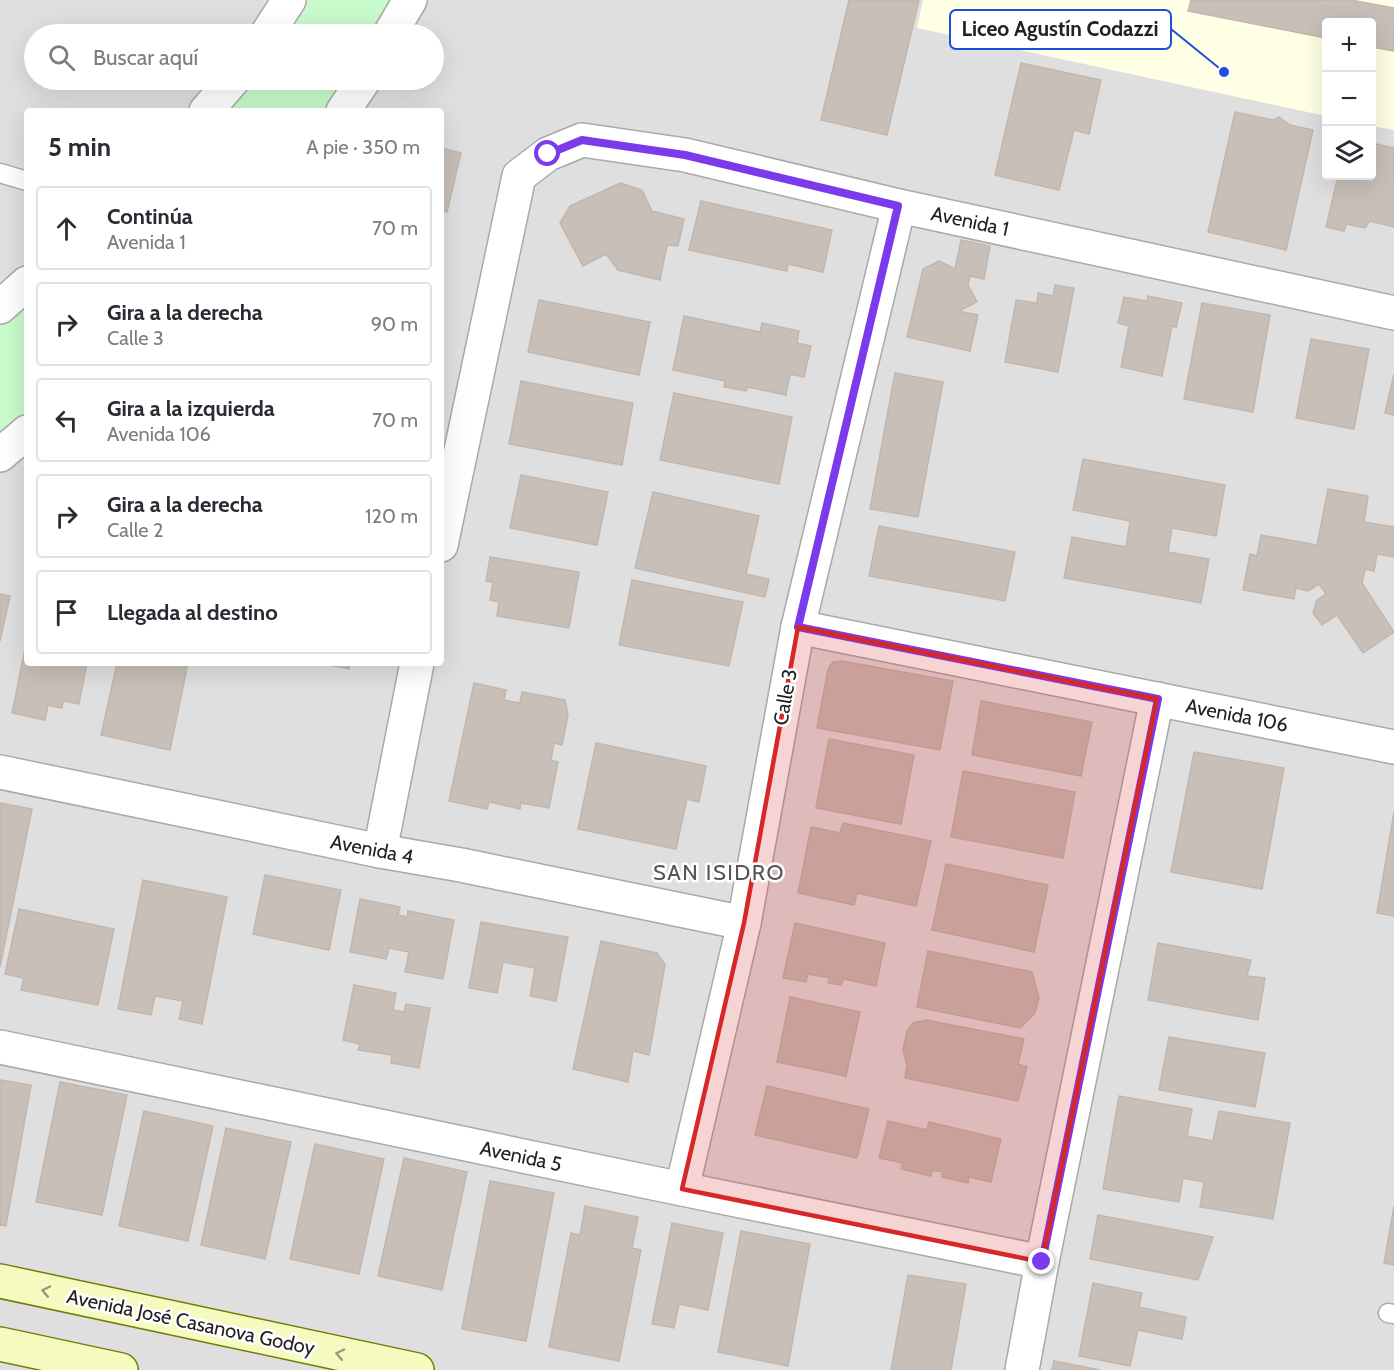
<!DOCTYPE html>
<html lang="es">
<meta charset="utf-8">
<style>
:root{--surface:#fff;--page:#f7f7f7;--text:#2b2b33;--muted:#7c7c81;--line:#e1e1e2}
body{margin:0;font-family:Cabin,sans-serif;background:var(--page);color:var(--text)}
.controls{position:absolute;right:18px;top:18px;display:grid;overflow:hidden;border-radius:6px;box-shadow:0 6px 24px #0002}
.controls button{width:54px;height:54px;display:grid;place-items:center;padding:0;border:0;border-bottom:2px solid var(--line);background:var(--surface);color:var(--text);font:30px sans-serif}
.stop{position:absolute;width:18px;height:18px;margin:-14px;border:4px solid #7c3aed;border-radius:50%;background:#fff}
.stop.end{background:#7c3aed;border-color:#fff;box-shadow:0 2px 6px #0008}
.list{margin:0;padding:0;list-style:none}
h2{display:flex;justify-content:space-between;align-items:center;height:78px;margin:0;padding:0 24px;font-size:26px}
h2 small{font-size:20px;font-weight:400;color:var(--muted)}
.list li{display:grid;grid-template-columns:39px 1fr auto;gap:18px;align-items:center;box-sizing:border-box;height:84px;margin:0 12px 12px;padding:0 12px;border:2px solid var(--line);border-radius:6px}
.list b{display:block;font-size:22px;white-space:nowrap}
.list p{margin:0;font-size:20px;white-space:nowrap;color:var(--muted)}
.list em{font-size:20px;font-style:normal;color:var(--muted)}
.icon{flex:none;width:33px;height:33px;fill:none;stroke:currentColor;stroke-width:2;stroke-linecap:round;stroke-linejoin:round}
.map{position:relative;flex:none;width:1394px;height:1370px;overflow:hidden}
.search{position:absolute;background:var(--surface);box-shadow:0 6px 24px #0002;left:24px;top:24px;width:420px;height:66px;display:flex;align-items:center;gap:15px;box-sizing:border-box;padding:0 21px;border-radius:33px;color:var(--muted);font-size:22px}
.panel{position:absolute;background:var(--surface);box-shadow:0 6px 24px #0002;left:24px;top:108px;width:420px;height:558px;border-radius:6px}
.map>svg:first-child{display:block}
</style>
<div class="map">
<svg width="1394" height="1370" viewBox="0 0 1394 1370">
<rect width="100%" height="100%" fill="#f2efe9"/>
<!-- residential -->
<path fill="#e0dfdf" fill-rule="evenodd" d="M0,0H1394V1370H0ZM1326,22H1372V176H1326ZM34,34H434V80H34ZM27,111H441V663H27Z"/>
<!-- education -->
<path fill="#ffffe5" d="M923,0H1394V130L1372,126V22H1326V116L917,28Z"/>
<!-- park -->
<g fill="#c8facc">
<path d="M289,0H410L390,34H266Z"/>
<path d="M232,80H364L343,111H201Z"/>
<path d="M27,283V432L0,455V307Z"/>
</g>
<!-- building -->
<g fill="#c7bfb8" stroke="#c4b6ab" stroke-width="1.5">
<path d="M849,0H919L887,135L821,120Z"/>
<path d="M1191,0H1351L1394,8V51L1372,47V22H1326V38L1188,11Z"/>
<path d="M1021,63L1101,80L1089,134L1074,130L1059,190L995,175Z"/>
<path d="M1235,112L1273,120L1279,117L1290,125L1313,130L1286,250L1208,232Z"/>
<path d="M1372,143L1394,148V227L1370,221L1365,228L1346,224L1344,231L1326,227L1338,176H1372Z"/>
<path d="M441,148L461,153L447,212L441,211Z"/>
<path d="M620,183L642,190L652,211L684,219L678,246L667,245L660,280L618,270L606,254L583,266L560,223L570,206Z"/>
<path d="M701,201L832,230L823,272L788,264L787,271L689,250Z"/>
<path d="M961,240L990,246L984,279L970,276L968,285L977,302L959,311L978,315L970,351L907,337L923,269L939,261L955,269Z"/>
<path d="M1055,285L1074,288L1058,372L1005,362L1016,300L1037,303L1038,293L1053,296Z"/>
<path d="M1148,296L1182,303L1176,327L1172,326L1162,376L1121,367L1129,326L1118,323L1124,297L1147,301Z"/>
<path d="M539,300L650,322L639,375L528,352Z"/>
<path d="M1202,303L1270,315L1253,412L1184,399Z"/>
<path d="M684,316L760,332L762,323L799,331L797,343L811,346L804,377L790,374L786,395L748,387L746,391L724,387L725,381L673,370Z"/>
<path d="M1311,339L1369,349L1354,429L1296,418Z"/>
<path d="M895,373L943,382L918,517L870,509Z"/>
<path d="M1394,374V415L1385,413Z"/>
<path d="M521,381L633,403L622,465L509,444Z"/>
<path d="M674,393L792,417L779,484L660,460Z"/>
<path d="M1083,459L1225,485L1216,536L1172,528L1168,552L1209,559L1201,603L1064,578L1072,537L1126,547L1130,521L1073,510Z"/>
<path d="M521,475L608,492L597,545L510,528Z"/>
<path d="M1328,489L1368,496L1364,522L1394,527V557L1377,554L1374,571L1365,569L1362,583L1394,632L1363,653L1337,615L1322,625L1313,613L1317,600L1326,594L1319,584L1308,591L1296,588L1294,599L1243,590L1250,554L1257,556L1261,535L1317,545Z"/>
<path d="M653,492L759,516L746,574L769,579L765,597L635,568Z"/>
<path d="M879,526L1015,552L1005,601L869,576Z"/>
<path d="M490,557L579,572L569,628L497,616L499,602L490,600L493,582L486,581Z"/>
<path d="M632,580L743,602L729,666L619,645Z"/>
<path d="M0,594L10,596L0,641Z"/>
<path d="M27,639V663H87L79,704L63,701L62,708L48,705L45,720L12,713Z"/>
<path d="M842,661L953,681L940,750L817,728L828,669L833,662Z"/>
<path d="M117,663H188L170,750L101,735Z"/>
<path d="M321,663H350L349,669Z"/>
<path d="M474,683L506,690L504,700L520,703L522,692L565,700L568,715L562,745L554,743L551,760L558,762L549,808L521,803L520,809L489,802L487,809L449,801Z"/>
<path d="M981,701L1092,722L1081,776L972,755Z"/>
<path d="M829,739L914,755L901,824L816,808Z"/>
<path d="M596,743L706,766L699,802L687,799L676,849L578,829Z"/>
<path d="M1194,752L1284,768L1262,889L1171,872Z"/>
<path d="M963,771L1075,792L1063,858L951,837Z"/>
<path d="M0,803L32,809L0,967Z"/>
<path d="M1394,812V916L1377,913Z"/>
<path d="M843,823L931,841L916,906L857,893L854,905L798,893L811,827L840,833Z"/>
<path d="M946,864L1048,885L1034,952L932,930Z"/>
<path d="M265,875L341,890L329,950L253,934Z"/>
<path d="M143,880L227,897L202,1024L179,1019L183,1001L155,996L151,1015L118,1009Z"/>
<path d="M360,899L400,907L398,915L407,917L408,911L454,920L443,979L405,972L409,952L389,948L386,959L350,952Z"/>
<path d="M19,909L114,929L98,1005L21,990L24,978L5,974Z"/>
<path d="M481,922L568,937L556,1001L530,996L535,968L503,962L497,993L469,988Z"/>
<path d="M795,923L885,943L876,986L844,979L841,985L828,983L830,978L808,974L806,982L783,978Z"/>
<path d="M601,941L657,953L665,965L649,1055L633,1051L628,1082L573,1069Z"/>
<path d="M1158,943L1251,960L1247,976L1265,978L1258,1020L1148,1000Z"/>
<path d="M928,951L1032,972L1039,998L1035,1013L1020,1028L917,1007Z"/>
<path d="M354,985L396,993L393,1010L404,1012L406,1004L430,1008L419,1068L391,1063L392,1055L358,1050L360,1044L343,1040Z"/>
<path d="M790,997L860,1012L846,1076L777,1062Z"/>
<path d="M926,1020L1024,1039L1018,1064L1027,1067L1018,1101L905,1078L907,1065L903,1050L907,1031L913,1023Z"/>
<path d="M1169,1037L1265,1053L1255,1107L1159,1090Z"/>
<path d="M0,1080L31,1085L6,1226L0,1225Z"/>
<path d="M60,1082L127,1095L102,1215L36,1202Z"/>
<path d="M767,1086L869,1109L857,1158L755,1135Z"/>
<path d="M1119,1096L1192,1109L1187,1136L1213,1141L1219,1111L1290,1123L1273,1219L1200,1207L1204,1182L1183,1178L1179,1202L1103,1189Z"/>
<path d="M144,1111L213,1126L188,1241L119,1226Z"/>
<path d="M888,1121L927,1130L929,1122L1001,1139L991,1182L969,1177L968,1183L942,1177L943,1172L932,1170L931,1176L901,1169L903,1163L879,1158Z"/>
<path d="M226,1128L291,1142L265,1259L201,1245Z"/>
<path d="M315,1144L384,1159L359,1274L290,1259Z"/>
<path d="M404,1158L467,1172L442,1290L378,1276Z"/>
<path d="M490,1181L554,1193L526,1341L462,1329Z"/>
<path d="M585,1206L638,1217L632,1248L641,1250L619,1361L549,1347L571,1233L580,1235Z"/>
<path d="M1394,1206V1265L1384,1263Z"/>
<path d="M1098,1215L1213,1237L1198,1280L1090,1259Z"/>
<path d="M672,1223L723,1233L708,1310L679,1304L674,1328L652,1324Z"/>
<path d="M741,1231L810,1244L788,1366L718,1352Z"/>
<path d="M908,1275L966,1284L951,1370H891Z"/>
<path d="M1093,1283L1142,1293L1139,1307L1186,1317L1182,1339L1138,1330L1130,1366L1079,1356Z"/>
<path d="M1054,1361L1100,1370H1052Z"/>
</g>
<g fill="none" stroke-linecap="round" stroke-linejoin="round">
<!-- lane casing -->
<g stroke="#a9a9a9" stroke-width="21">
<g id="lane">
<path d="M0,173L27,181"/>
<path d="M1388,1313L1394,1314"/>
</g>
</g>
<!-- street casing -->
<g stroke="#a9a9a9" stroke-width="36">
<g id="street">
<path d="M267,34L289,0"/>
<path d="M390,34L410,0"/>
<path d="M206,111L233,80"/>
<path d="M343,111L364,80"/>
<path d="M0,307L27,283"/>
<path d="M0,455L27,432"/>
<path d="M441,545L519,176L548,154L582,140L685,155L899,206L1394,313"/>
<path d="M798,627L1394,747"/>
<path d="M0,772L380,851L461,865L744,923"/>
<path d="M380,851L417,663"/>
<path d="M0,1047L682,1189L1042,1262"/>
<path d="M682,1189L744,923L798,627L899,206"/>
<path d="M1022,1370L1042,1262L1157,699"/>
</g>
</g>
<!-- secondary casing -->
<g stroke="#707d05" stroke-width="36">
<g id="secondary">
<path d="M0,1281L417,1370"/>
<path d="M0,1344L121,1370"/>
</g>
</g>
<!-- lane -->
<use href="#lane" stroke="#fff" stroke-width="18"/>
<!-- street -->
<use href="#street" stroke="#fff" stroke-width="33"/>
<!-- secondary -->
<use href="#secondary" stroke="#f7fabf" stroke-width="33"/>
</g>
<!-- one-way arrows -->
<defs><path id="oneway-chevron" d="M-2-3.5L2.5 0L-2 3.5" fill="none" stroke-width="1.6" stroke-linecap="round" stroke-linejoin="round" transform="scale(1.5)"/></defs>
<g stroke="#979978">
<use href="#oneway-chevron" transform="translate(46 1291) rotate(-168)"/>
<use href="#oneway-chevron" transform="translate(340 1354) rotate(-168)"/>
</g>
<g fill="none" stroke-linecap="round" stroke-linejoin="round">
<!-- route -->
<path stroke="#7c3aed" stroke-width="8" d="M548,154L582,140L685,155L898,206L798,627L1158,699L1042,1262"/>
</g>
<!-- marked area -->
<path fill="#d62828" fill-opacity="0.2" stroke="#d62828" stroke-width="4.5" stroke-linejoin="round" d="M798,627L1157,699L1042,1262L682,1189L744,923Z"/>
<g text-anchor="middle" stroke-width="5" stroke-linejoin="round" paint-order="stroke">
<!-- street labels -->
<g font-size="20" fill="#222" stroke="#fff">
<text transform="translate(970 221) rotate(12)" y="7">Avenida 1</text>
<text transform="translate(785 697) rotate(-80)" y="7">Calle 3</text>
<text transform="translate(1237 715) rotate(11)" y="7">Avenida 106</text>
<text transform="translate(372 849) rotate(11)" y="7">Avenida 4</text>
<text transform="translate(521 1156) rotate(12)" y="7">Avenida 5</text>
<text transform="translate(191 1322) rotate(12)" y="7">Avenida José Casanova Godoy</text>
</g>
<!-- quarter labels -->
<g font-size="22" letter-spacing="1.5" fill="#555" stroke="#fff">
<text x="719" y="880">SAN ISIDRO</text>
</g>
</g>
<!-- callouts -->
<path fill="none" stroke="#1d4ed8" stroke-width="2" d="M1224 72L1171 29"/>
<circle fill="#1d4ed8" stroke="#fff" stroke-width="2" cx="1224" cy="72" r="6"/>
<rect fill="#fff" stroke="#1d4ed8" stroke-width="2" x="950" y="10" width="221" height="39" rx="6"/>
<g font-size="21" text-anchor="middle" font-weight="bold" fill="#222">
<text x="1060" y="36">Liceo Agustín Codazzi</text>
</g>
</svg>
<div class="controls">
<button>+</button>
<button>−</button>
<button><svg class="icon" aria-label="layers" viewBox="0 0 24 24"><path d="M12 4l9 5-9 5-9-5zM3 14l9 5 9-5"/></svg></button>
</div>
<div class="stop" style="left:548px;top:154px"></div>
<div class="stop end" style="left:1042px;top:1262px"></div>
<div class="search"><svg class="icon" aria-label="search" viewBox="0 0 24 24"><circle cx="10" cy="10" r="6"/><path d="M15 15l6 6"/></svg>Buscar aquí</div>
<section class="panel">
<h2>5 min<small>A pie · 350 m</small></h2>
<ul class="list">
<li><svg class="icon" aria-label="ahead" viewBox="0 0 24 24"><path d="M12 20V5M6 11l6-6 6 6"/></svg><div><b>Continúa</b><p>Avenida 1</p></div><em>70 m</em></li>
<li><svg class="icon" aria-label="right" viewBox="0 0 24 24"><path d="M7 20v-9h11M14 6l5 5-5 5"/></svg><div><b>Gira a la derecha</b><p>Calle 3</p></div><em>90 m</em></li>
<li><svg class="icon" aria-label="left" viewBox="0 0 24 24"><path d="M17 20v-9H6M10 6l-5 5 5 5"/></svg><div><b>Gira a la izquierda</b><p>Avenida 106</p></div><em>70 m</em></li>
<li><svg class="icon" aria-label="right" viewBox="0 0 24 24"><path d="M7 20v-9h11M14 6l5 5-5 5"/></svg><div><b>Gira a la derecha</b><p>Calle 2</p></div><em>120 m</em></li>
<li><svg class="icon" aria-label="arrive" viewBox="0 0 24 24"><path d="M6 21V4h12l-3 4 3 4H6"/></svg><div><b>Llegada al destino</b></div></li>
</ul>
</section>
</div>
